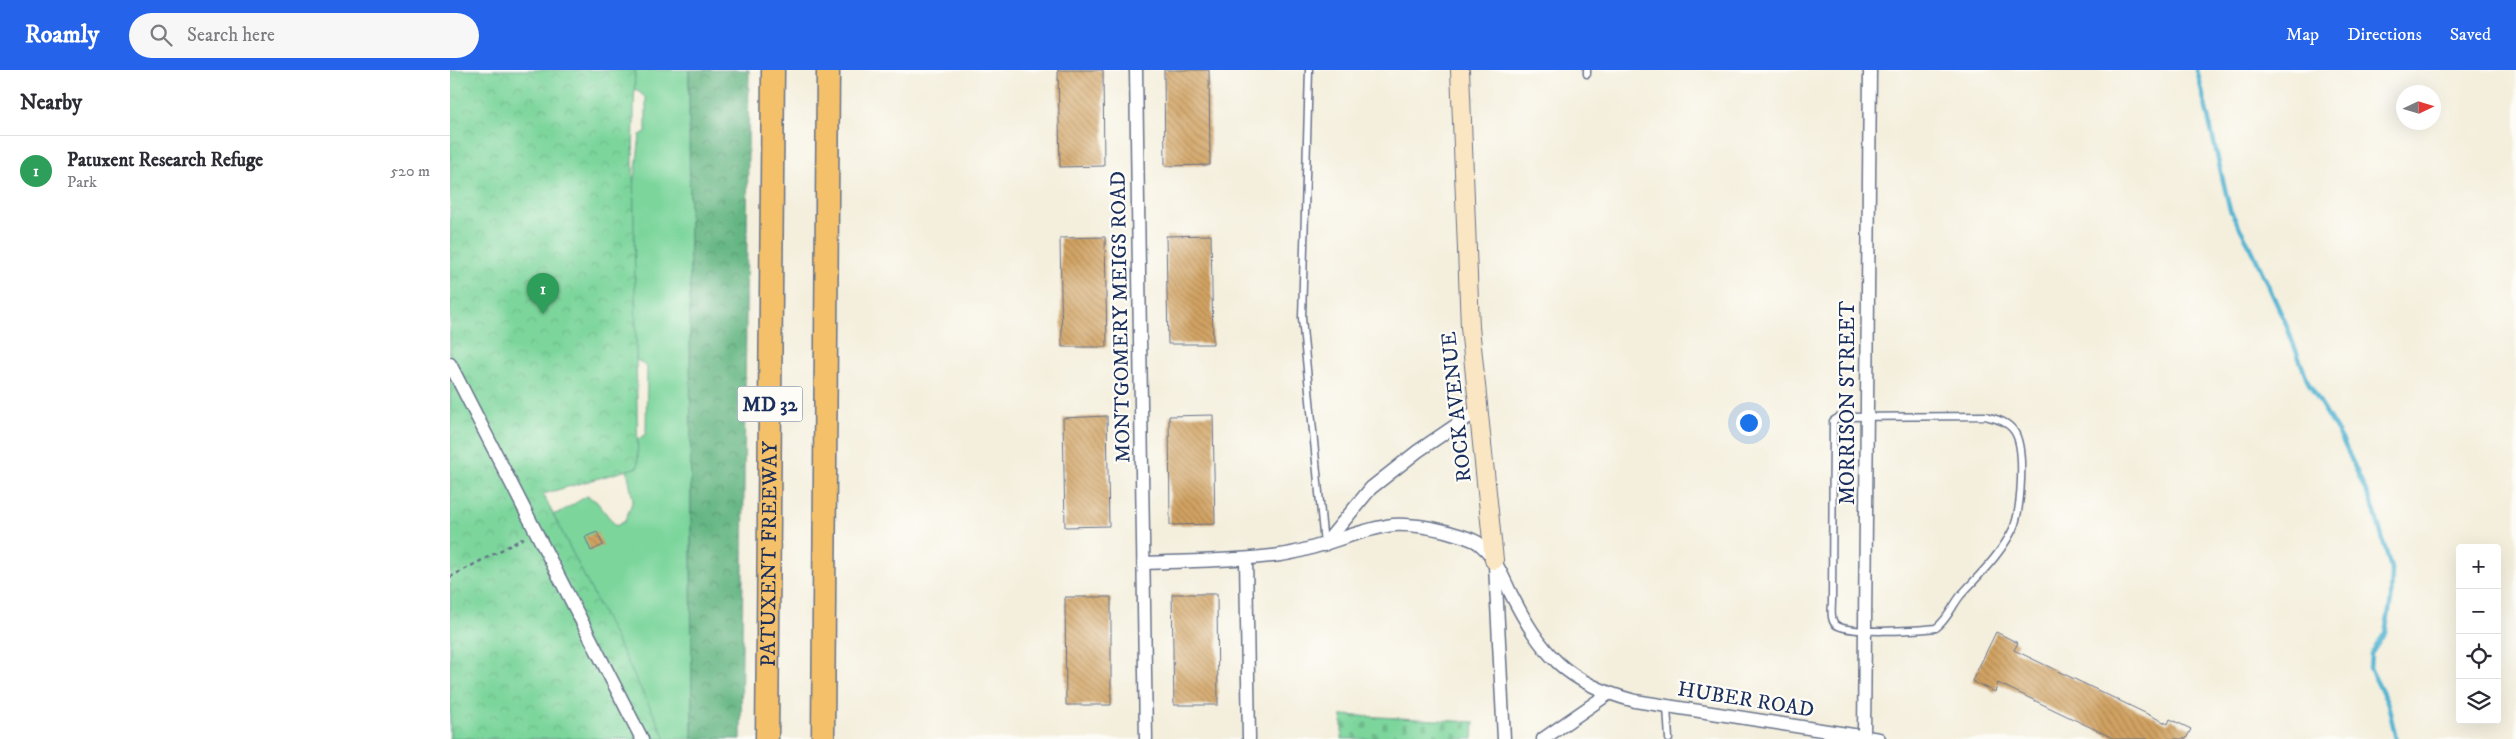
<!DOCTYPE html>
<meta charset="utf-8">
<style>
:root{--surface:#fff;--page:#f7f7f7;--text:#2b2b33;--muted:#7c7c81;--line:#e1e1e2;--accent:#2563eb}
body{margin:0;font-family:"IM FELL DW Pica",serif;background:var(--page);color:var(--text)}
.controls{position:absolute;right:15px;bottom:15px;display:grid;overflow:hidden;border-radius:5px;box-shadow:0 5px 20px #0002}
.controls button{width:45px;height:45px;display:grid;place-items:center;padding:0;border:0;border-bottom:1px solid var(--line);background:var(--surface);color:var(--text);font:25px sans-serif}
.compass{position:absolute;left:1946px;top:15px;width:45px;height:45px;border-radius:50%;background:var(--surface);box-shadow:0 5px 20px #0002;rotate:86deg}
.you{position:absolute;left:1298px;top:352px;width:18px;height:18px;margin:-12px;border:4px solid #fff;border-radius:50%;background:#1a73e8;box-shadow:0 0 0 8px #1a73e833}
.badge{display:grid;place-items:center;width:32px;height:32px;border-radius:50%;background:var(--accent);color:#fff;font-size:16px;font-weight:700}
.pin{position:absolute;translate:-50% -41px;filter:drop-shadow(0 1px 2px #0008)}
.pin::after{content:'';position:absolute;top:26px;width:18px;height:15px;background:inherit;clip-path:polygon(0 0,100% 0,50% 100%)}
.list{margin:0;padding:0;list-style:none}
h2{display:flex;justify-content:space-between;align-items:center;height:65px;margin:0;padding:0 20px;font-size:21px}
h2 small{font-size:16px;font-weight:400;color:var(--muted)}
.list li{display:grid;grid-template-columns:32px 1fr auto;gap:15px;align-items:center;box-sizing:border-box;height:70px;padding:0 20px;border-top:1px solid var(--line)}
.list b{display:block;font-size:19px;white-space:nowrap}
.list p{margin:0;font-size:16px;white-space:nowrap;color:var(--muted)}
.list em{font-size:16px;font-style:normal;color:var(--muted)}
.icon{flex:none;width:28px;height:28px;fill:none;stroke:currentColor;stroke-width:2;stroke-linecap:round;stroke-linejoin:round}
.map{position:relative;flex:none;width:2066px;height:669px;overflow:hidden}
header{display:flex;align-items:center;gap:30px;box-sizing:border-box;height:70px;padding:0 25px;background:var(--accent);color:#fff}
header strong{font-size:24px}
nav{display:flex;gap:28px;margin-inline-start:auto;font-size:18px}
.search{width:350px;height:45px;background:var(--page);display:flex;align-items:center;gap:12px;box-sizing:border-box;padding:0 18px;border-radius:28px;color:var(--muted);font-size:19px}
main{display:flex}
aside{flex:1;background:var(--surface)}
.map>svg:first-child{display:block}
</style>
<header>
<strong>Roamly</strong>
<div class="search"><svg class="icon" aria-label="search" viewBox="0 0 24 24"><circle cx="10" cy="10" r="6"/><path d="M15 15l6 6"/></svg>Search here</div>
<nav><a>Map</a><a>Directions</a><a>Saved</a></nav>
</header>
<main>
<aside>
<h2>Nearby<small></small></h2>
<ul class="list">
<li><span class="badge" style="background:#2e9e5b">1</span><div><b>Patuxent Research Refuge</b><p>Park</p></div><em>520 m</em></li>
</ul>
</aside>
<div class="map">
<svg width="2066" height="669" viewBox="0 0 2066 669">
<defs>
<pattern id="forest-crowns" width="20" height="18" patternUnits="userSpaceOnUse" patternTransform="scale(1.25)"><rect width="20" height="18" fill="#65b683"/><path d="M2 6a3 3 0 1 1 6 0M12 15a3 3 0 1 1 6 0" fill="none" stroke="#52946e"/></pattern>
<pattern id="cemetery-stones" width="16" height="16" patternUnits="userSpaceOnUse" patternTransform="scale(1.25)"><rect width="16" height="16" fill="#7cd59b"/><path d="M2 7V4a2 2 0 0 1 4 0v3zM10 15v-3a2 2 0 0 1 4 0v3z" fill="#6bb788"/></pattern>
<pattern id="park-crowns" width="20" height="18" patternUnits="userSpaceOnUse" patternTransform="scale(1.25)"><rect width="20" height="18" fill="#7cd59b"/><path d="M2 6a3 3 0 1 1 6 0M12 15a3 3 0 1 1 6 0" fill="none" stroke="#6bb788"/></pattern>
<pattern id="building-back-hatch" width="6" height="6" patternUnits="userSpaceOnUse" patternTransform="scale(1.25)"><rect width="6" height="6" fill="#d2a362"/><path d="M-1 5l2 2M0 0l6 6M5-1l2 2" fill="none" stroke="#aa8554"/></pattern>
</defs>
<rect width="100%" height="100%" fill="#fdfcf7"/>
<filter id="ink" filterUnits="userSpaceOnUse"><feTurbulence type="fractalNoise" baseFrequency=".02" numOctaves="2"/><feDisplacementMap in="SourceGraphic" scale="10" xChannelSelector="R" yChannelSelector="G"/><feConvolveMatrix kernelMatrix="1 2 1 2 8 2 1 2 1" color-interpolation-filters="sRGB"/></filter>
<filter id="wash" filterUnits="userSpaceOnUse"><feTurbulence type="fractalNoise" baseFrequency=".0096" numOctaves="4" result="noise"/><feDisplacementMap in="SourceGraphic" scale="20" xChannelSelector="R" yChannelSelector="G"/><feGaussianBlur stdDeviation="1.12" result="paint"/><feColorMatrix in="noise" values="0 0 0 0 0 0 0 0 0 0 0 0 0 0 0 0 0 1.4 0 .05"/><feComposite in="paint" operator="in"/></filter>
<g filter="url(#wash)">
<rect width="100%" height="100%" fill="#f4efdd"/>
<!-- grass -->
<path fill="#7cd59b" stroke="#4c827c" d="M181,0H239L242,669H0V262L94,445L109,443L137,426L146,431L166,456L175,451L183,430L173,379L196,364L197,297L179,284L180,151L190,65L196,62V28L182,16Z"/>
<!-- forest -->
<path fill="url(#forest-crowns)" stroke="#407270" d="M239,0H299L291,669H242Z"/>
<!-- cemetery -->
<path fill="url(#cemetery-stones)" stroke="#4c827c" d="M892,645L1024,652L1023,669H892Z"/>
<!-- park -->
<path fill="url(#park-crowns)" stroke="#4c827c" d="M0,0H185L183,90L188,397L93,424L216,669H0Z"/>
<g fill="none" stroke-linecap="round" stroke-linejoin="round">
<!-- stream -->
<path stroke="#55b5d3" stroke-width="4.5" d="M1747,0L1780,140L1802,180L1835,252L1859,314L1892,369L1924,439L1942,502L1941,530L1935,563L1921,584L1920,598L1938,634L1946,669"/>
</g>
<g id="blocks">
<!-- building -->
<g fill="url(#building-back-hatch)">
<path d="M608,0H653L654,96L610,97Z"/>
<path d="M714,0H759L760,95L715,96Z"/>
<path d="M761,165L763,274H718L716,166Z"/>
<path d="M655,167L657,277H612L610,168Z"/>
<path d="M763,345L765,454L720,455L719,346Z"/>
<path d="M657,346L659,456L615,457L613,348Z"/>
<path d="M147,462L153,475L141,481L135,467Z"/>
<path d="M722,524H767L768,635H724Z"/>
<path d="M615,527H661V635H616Z"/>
<path d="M1546,562L1568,573L1564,580L1718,654L1720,649L1741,659L1736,669H1665L1548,613L1545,622L1522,611Z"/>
</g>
</g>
</g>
<g filter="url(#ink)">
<use href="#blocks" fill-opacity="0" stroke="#67728a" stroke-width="1"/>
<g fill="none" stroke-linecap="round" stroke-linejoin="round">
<!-- lane casing -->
<g stroke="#67728a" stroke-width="9">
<g id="lane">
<path d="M859,0L852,248L874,474"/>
<path d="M1137,0V4"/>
<path d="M1535,346C1546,349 1557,351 1564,361C1576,378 1571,441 1563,459C1551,484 1529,505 1511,525C1502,536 1498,549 1486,558C1468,560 1396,565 1385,554C1380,549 1382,537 1382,531L1383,351L1389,347Z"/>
<path d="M1217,637L1219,669"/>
</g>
</g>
<!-- street casing -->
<g stroke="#67728a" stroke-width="15">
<g id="street">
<path d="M686,0L696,669"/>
<path d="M0,294L192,669"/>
<path d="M874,475L921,418L968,381L1027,341"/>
<path d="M796,489L799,669"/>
<path d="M694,493C739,491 785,491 830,485C869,480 904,460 943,455C960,454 978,457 995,461C1005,464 1018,467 1027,472C1044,484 1052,505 1060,522C1092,585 1116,613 1185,631L1429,669"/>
<path d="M1045,495L1054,669"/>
<path d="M1414,667L1420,0"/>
<path d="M1093,669L1158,624"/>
</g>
</g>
<!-- secondary casing -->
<g stroke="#67728a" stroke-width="20">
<path id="secondary" d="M1010,0L1020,257L1044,490"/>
</g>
<!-- highway casing -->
<g stroke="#67728a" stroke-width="25">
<g id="highway">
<path id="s1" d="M317,669L323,0"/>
<path d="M373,669L378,0"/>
</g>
</g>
<!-- path -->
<path stroke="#67728a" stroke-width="2.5" stroke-dasharray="4 4" stroke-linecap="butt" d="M0,507L74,468"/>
<!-- lane -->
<use href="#lane" stroke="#fff" stroke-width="6"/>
<!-- street -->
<use href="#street" stroke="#fff" stroke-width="12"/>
<!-- secondary -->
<use href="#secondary" stroke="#fbe6c3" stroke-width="18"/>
<!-- highway -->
<use href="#highway" stroke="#f4c16a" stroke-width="22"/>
</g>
</g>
<g text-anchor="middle" stroke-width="4.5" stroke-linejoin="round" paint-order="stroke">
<!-- shield labels -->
<rect fill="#fdfcf7" stroke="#5f6c8c" stroke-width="1" x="287.5" y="316.5" width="65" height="35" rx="4"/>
<g font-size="20" font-weight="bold" fill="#1b2f5e">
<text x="320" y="341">MD 32</text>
</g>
<!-- street labels -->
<g font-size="21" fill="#1b2f5e" stroke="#fdfcf7">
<text transform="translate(670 247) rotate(-91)" y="7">MONTGOMERY MEIGS ROAD</text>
<text transform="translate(1397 333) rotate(-90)" y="7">MORRISON STREET</text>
<text transform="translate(1006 337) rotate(-96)" y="7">ROCK AVENUE</text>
<text dy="7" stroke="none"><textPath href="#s1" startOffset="185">PATUXENT FREEWAY</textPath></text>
<text transform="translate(1296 629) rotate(9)" y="7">HUBER ROAD</text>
</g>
</g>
</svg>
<div class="controls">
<button>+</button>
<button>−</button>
<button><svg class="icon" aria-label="locate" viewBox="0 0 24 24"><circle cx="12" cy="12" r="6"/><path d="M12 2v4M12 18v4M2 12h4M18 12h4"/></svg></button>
<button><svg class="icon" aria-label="layers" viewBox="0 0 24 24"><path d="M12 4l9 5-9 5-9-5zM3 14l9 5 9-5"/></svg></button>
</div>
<svg class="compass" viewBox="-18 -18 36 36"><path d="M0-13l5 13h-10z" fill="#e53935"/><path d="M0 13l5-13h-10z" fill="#7c7c81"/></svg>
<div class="you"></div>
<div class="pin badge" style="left:93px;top:244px;background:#2e9e5b">1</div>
</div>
</main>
